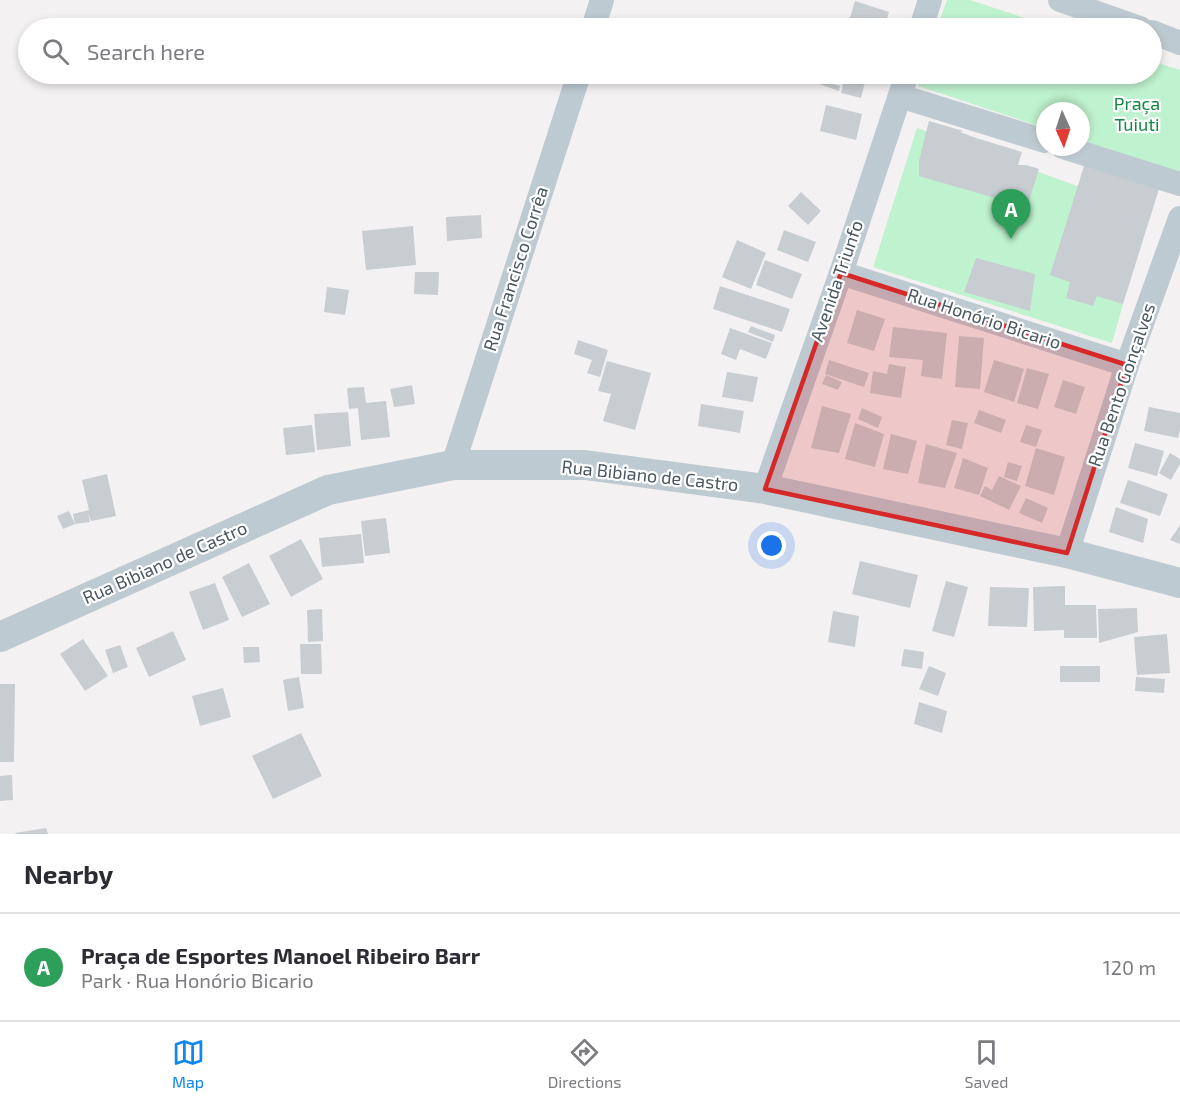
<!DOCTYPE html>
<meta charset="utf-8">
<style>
:root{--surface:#fff;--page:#f7f7f7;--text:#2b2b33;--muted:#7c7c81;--line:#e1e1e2;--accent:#0e87f1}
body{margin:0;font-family:"Exo 2",sans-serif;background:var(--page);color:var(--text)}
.compass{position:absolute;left:1036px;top:102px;width:54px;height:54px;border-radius:50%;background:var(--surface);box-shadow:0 3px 9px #0003;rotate:177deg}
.you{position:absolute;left:772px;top:546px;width:21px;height:21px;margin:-15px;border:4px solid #fff;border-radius:50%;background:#1a73e8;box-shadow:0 0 0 9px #1a73e833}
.badge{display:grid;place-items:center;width:39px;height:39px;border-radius:50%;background:var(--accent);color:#fff;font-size:20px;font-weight:700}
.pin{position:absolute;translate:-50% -50px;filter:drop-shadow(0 2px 3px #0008)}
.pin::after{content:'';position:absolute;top:32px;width:21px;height:18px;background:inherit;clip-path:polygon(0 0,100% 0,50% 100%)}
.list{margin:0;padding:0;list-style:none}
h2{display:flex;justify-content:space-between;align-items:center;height:78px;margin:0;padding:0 24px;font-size:26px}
h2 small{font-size:20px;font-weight:400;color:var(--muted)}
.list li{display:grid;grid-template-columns:39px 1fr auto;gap:18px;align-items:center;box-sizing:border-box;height:108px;padding:0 24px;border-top:2px solid var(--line)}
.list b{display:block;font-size:22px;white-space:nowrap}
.list p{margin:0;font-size:20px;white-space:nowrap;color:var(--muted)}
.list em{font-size:20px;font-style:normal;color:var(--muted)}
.icon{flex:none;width:33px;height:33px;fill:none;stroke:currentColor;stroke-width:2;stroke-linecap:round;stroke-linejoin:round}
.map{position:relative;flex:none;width:1180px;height:834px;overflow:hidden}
.search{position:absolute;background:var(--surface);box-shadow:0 3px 9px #0003;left:18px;right:18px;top:18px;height:66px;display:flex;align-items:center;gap:15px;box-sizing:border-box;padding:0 21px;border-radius:33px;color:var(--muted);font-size:22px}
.sheet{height:186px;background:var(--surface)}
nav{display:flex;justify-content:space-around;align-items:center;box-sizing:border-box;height:84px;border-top:2px solid var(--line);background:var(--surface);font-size:16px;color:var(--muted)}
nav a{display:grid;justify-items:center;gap:3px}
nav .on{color:var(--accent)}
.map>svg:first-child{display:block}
</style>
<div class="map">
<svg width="1180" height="834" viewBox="0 0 1180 834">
<rect width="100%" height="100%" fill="#f4f1f2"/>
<!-- green -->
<g fill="#bff2ce">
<path d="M947,0H970L1055,28H937Z"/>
<path d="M1152,61L1180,70V173L1081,140V111H1045V128L918,86L922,74H1152Z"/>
<path d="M917,128L1149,212L1112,343L873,267Z"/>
</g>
<!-- building -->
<g fill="#c8cdd1">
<path d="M855,1L889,12L884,28H853L847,27Z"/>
<path d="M822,74H867L861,98L841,93L843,84L821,79Z"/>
<path d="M820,80L840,86L839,91L819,84Z"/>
<path d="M826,105L862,114L856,140L820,131Z"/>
<path d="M929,121L963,131L960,132L973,137L1022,152L1018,165H1026L1039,169L1029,201H1005L919,176V161Z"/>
<path d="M1084,166L1159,189L1123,304L1097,296L1093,306L1066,298L1070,282L1050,275Z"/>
<path d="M801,192L821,211L808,225L788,206Z"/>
<path d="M481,215L482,238L447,241L446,217Z"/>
<path d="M413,226L416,265L366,270L362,231Z"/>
<path d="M784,230L816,242L808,262L777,250Z"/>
<path d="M737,240L766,253L751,289L722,277Z"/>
<path d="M976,258L1035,274L1030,311L964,292Z"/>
<path d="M765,260L802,274L792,299L756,285Z"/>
<path d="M415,272H439L438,295L414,294Z"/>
<path d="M720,286L790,309L782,332L713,309Z"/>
<path d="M327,287L349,290L345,315L324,312Z"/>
<path d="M857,310L885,319L874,351L847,343Z"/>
<path d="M751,326L775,335L773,342L748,332Z"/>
<path d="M893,327L947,333L942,379L921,376L923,360L889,357Z"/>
<path d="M730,328L772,343L766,359L740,349L736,360L721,354Z"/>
<path d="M959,336L984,338L980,389L955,387Z"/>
<path d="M578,340L608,350L600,377L587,373L592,360L574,354Z"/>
<path d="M829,360L869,373L864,387L825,374Z"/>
<path d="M994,360L1024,369L1014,402L984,392Z"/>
<path d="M607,361L651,373L635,430L603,421L611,394L598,391Z"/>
<path d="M889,364L906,367L901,398L870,393L873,371L887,374Z"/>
<path d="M1027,368L1049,374L1038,409L1017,403Z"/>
<path d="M727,372L758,377L753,402L722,397Z"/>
<path d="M826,375L842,382L838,390L822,384Z"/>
<path d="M1063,380L1085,387L1076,414L1054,407Z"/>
<path d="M412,385L415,404L394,407L390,389Z"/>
<path d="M364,387L366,403L386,401L390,437L361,440L358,408L349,409L347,388Z"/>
<path d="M701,404L744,411L740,433L698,426Z"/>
<path d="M822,406L851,414L839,453L811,448Z"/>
<path d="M1149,407L1180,413V430L1178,438L1144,431Z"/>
<path d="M862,408L882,417L878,428L858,419Z"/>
<path d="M979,410L1006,420L1001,433L974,423Z"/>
<path d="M348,412L351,446L317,450L314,414Z"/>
<path d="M952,420L968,423L962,449L946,445Z"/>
<path d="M855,423L884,434L875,467L845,459Z"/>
<path d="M312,425L315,452L286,455L283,428Z"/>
<path d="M1026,425L1042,430L1036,447L1020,442Z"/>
<path d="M891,434L917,441L908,474L883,469Z"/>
<path d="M1135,443L1164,451L1157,476L1128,468Z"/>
<path d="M926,444L957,453L945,488L918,483Z"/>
<path d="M1036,448L1065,457L1054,495L1025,486Z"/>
<path d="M1170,453L1180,459V464L1171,480L1159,473Z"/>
<path d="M963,458L988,468L979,495L954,488Z"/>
<path d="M1008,462L1022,466L1017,481L1004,477Z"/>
<path d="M107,474L116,516L91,521L88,513L90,522L75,524L73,514L89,510L82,480Z"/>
<path d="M999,476L1021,486L1009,510L980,496L985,486L992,490Z"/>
<path d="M1128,480L1168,494L1160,516L1120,503Z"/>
<path d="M1026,498L1048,508L1042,523L1019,513Z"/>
<path d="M1116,507L1148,519L1143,543L1109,532Z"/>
<path d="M69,511L75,524L63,529L57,516Z"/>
<path d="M386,518L390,553L365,556L361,521Z"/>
<path d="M1180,525V544L1170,540Z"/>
<path d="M361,534L364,563L322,567L319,538Z"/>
<path d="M301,539L323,579L291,597L269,556Z"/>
<path d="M860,561L918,575L910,608L852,594Z"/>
<path d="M249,563L270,604L242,617L222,577Z"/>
<path d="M946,581L968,587L954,637L932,631Z"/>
<path d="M215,583L229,620L203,630L189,592Z"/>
<path d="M1065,586V605H1096L1097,638H1064V630L1034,631L1033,587Z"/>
<path d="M990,587L1029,588L1027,627L988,626Z"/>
<path d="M1137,608L1138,632L1099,643L1098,609Z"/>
<path d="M322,609L323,641L308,642L307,610Z"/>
<path d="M833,611L859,616L855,647L828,642Z"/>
<path d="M173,631L186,660L149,677L136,648Z"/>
<path d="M1167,634L1170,673L1137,675L1134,637Z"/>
<path d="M83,639L108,676L85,691L60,654Z"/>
<path d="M300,644H321L322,674H301Z"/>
<path d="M120,645L128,667L113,673L105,650Z"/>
<path d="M243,647H259L260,662L244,663Z"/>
<path d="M904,649L924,652L922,669L901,666Z"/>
<path d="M929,666L946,673L938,696L919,689Z"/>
<rect x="1060" y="666" width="40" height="16"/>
<path d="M299,677L304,708L288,711L283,680Z"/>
<path d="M1136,677L1165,679L1164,693L1135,691Z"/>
<path d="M0,684H15L14,762H0Z"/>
<path d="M223,688L231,717L200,726L192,696Z"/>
<path d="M919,702L947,711L942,733L914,724Z"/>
<path d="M301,733L322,776L273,799L252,756Z"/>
<path d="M12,775L13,800L0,801V776Z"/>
<path d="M46,828L48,834H16L15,833Z"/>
</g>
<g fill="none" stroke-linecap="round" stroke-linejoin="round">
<!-- minor -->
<g stroke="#becad1" stroke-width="24">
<path d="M1060,0L1140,28"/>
<path d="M593,28L602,0"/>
<path d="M921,28L930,0"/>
<path d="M1152,32L1180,43"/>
<path d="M900,96L1045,141"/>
<path d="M1063,147L1180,184"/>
<path d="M841,273L1127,365"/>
<path d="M453,465L579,74"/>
<path d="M765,489L841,273L907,74"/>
<path d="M1067,553L1127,365L1180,218"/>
</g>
<!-- tertiary -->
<path stroke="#becad1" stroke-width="30" d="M0,637L328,490L453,465H585L765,489L1067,553L1180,583"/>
</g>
<!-- marked area -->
<path fill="#d62828" fill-opacity="0.2" stroke="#d62828" stroke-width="4.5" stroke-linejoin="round" d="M841,273L1127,365L1067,553L765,489Z"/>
<g text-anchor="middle" stroke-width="4.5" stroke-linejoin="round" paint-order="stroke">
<!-- park labels -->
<g font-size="18" fill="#128842" stroke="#fff">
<text x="1137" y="110">Praça<tspan x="1137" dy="21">Tuiuti</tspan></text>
</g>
<!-- street labels -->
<g font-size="18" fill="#485760" stroke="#fff">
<text transform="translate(516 269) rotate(-72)" y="6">Rua Francisco Corrêa</text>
<text transform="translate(837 281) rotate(-71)" y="6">Avenida Triunfo</text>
<text transform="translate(984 319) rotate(18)" y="6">Rua Honório Bicario</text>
<text transform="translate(1122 385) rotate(-71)" y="6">Rua Bento Gonçalves</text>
<text transform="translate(650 476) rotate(6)" y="6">Rua Bibiano de Castro</text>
<text transform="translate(165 563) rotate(-24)" y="6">Rua Bibiano de Castro</text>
</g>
</g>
</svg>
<svg class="compass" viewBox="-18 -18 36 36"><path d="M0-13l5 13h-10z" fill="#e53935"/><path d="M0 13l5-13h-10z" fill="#7c7c81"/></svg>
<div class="you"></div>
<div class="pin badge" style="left:1011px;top:239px;background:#2e9e5b">A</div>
<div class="search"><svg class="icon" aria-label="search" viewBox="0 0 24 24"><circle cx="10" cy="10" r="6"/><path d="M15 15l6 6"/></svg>Search here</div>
</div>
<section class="sheet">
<h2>Nearby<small></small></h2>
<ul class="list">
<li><span class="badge" style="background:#2e9e5b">A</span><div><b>Praça de Esportes Manoel Ribeiro Barr</b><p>Park · Rua Honório Bicario</p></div><em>120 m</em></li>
</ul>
</section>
<nav>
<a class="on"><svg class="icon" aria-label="map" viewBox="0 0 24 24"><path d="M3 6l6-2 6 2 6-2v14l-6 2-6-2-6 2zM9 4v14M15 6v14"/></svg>Map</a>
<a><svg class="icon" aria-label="directions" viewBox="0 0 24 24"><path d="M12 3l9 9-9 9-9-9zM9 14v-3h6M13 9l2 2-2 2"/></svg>Directions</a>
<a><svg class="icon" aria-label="saved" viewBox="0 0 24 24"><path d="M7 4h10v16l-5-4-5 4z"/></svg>Saved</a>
</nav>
